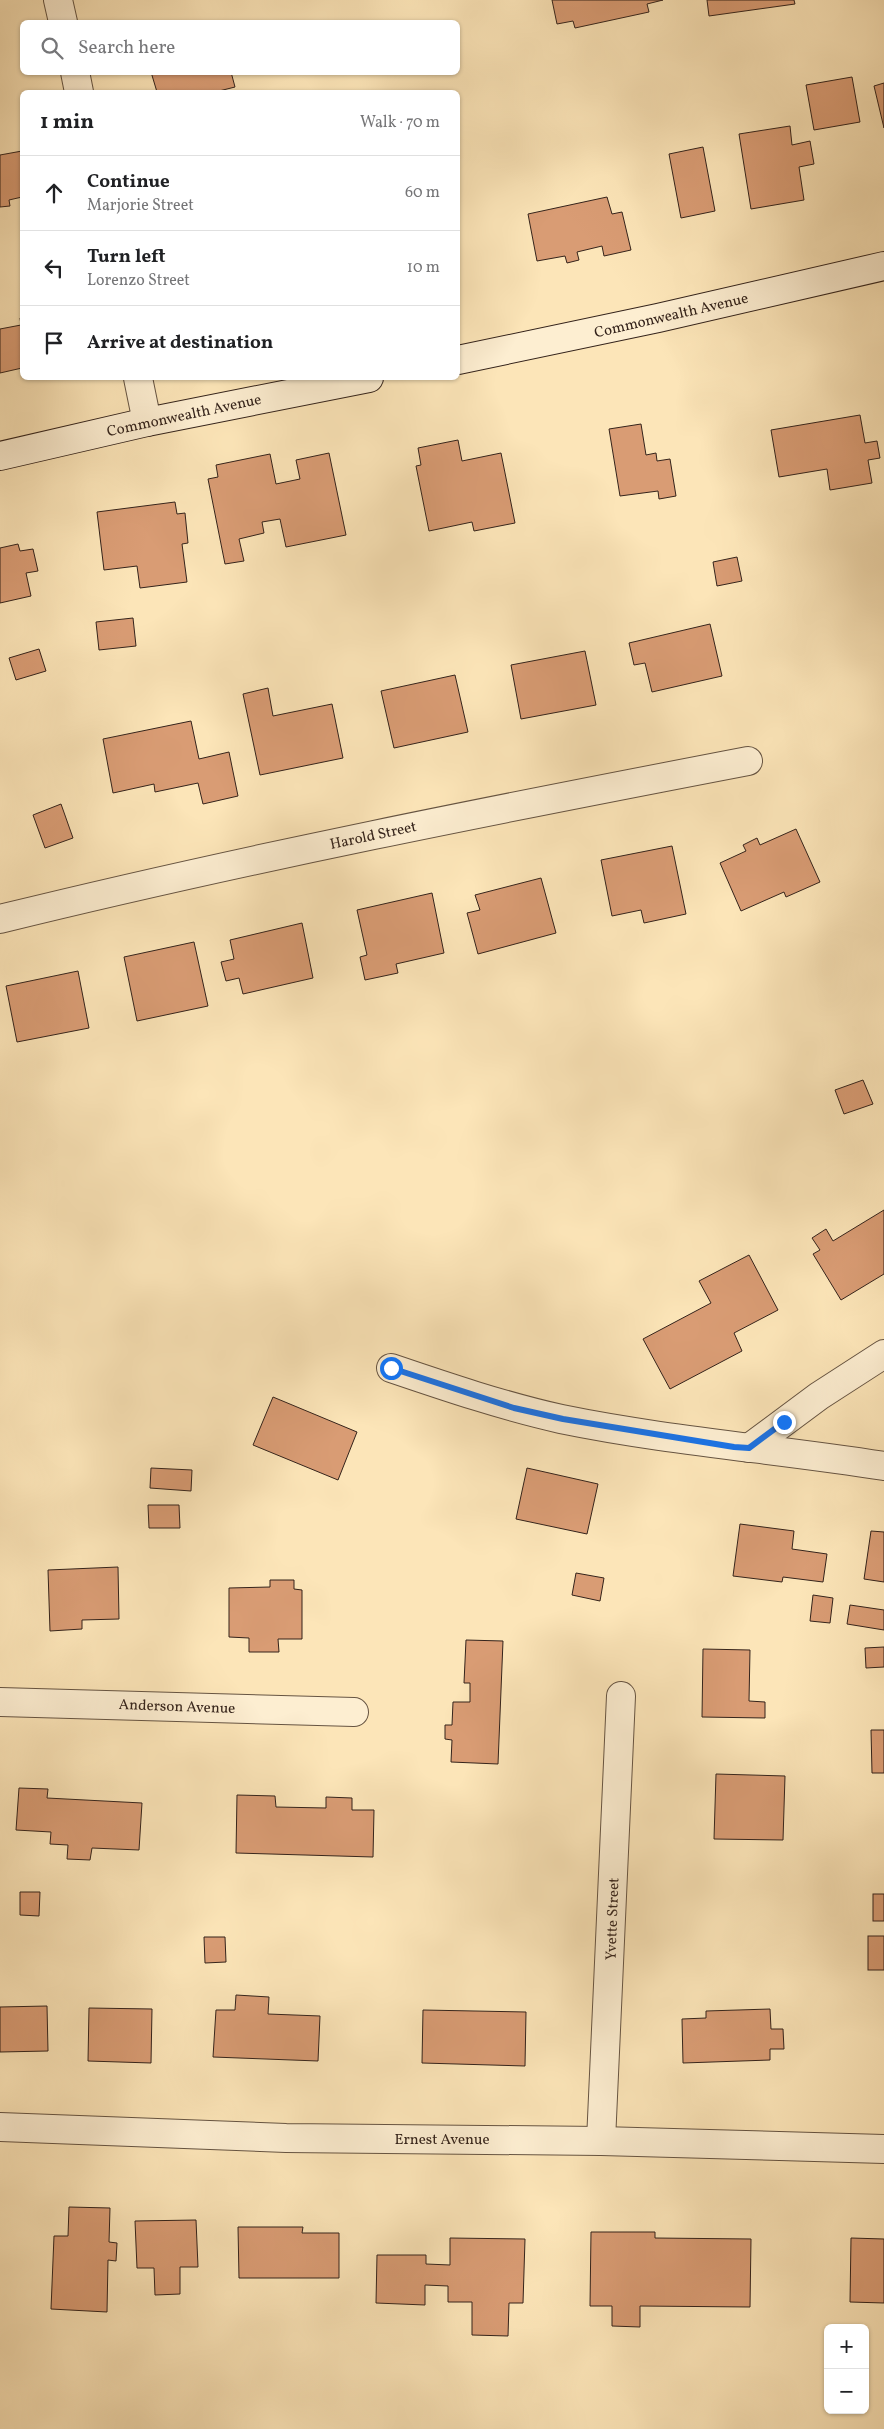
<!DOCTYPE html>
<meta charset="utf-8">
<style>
:root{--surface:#fff;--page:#f2f2f2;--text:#202124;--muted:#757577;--line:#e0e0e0}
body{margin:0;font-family:Vollkorn,serif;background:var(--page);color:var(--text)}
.controls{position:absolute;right:15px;bottom:15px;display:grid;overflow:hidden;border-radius:8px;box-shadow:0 1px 4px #0004}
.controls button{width:45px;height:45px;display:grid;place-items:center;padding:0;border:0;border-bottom:1px solid var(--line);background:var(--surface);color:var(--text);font:25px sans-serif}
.stop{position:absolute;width:15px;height:15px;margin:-11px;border:4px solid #1a73e8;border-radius:50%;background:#fff}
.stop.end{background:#1a73e8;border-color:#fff;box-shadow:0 1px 5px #0008}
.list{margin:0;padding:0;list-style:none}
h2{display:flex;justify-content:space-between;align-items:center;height:65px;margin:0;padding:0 20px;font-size:21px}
h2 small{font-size:16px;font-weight:400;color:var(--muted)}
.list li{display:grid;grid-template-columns:32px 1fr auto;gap:15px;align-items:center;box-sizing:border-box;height:75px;padding:0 20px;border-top:1px solid var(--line)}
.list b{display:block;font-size:19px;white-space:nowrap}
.list p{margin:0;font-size:16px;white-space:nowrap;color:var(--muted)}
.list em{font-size:16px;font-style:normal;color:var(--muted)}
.icon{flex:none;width:28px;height:28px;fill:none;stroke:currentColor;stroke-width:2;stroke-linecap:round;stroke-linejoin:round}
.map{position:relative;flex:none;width:884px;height:2429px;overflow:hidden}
.search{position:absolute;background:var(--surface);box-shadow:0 1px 4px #0004;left:20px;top:20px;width:440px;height:55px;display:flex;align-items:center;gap:12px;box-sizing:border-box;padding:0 18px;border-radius:8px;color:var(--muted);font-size:19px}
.panel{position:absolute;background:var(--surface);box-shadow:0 1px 4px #0004;left:20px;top:90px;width:440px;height:290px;border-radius:8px}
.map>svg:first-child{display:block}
</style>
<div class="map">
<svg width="884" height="2429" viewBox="0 0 884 2429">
<rect width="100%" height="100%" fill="#fce5b8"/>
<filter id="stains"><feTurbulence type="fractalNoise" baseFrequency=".004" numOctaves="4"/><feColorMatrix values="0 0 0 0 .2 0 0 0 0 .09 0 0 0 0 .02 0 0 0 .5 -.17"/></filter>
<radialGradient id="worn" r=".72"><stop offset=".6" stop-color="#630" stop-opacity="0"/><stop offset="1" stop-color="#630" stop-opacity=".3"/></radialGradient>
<!-- building -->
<g fill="#d99c74" stroke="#34231b">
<path d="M552,0H663L647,4L649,12L575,28L573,21L557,24Z"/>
<path d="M707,0H794L795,4L709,16Z"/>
<path d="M151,72H231L235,87L215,92H157Z"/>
<path d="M852,77L860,122L814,130L806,85Z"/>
<path d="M884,83V128L874,86Z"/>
<path d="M790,126L792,145L810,141L814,164L799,167L804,200L751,209L739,134Z"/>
<path d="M703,147L715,211L681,218L669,154Z"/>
<path d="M22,151V197L9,200L10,206L0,207V155Z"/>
<path d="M607,197L612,214L622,212L631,250L604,256L602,246L577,252L579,260L567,263L565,256L537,261L528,214Z"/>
<path d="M20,318H22V368L0,373V329L21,325Z"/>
<path d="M860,415L865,443L877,441L880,458L868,460L872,483L830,490L827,469L779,477L771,430Z"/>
<path d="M641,424L646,455L656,453L657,461L670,459L676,496L659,499L658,491L620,496L609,429Z"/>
<path d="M458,440L462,461L501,453L515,523L474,531L472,522L429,531L416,466L421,465L418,448Z"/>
<path d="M329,453L346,535L286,547L280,519L262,522L264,533L239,539L244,561L225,564L208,479L218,477L216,465L270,454L276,484L300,479L296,460Z"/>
<path d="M175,502L177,514L185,513L188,543L182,544L187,582L140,588L137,566L104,570L97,512Z"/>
<path d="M18,544L20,551L33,549L38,571L26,573L31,596L0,603V548Z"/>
<path d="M737,557L742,581L717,586L713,562Z"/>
<path d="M133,618L136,646L99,650L96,622Z"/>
<path d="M710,624L722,676L652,692L645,663L634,665L629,643Z"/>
<path d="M39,649L46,671L16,680L9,658Z"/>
<path d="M585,651L596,705L521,719L511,665Z"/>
<path d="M455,675L468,732L394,748L381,691Z"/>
<path d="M268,688L273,716L332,704L343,758L260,775L243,694Z"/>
<path d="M191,721L199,759L229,752L238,796L203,804L198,783L155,792L154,784L113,793L103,739Z"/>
<path d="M61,804L73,838L45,848L33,815Z"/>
<path d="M796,829L820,882L786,897L784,892L741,911L720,863L746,851L743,845L757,838L760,845Z"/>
<path d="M672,846L686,914L644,923L641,910L612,916L601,860Z"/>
<path d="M541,878L556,933L478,954L467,913L480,910L475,895Z"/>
<path d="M432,893L444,953L396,964L398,973L365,980L360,957L367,955L357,910Z"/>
<path d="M302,923L313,978L243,994L239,978L226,981L221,962L234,959L230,940Z"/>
<path d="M194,942L208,1006L137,1021L124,957Z"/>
<path d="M78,971L89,1028L17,1042L6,986Z"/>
<path d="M863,1080L873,1104L844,1114L835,1090Z"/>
<path d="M884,1210V1274L841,1300L813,1254L820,1250L812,1238L826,1229L833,1241Z"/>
<path d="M749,1255L778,1310L734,1333L742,1351L670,1389L643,1339L711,1303L699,1281Z"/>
<path d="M273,1397L357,1432L338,1480L253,1445Z"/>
<path d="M151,1468L192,1470L191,1491L150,1488Z"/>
<path d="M527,1468L598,1484L587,1534L516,1519Z"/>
<path d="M148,1505H179L180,1528H149Z"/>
<path d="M740,1524L794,1531L792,1549L827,1554L823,1582L783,1577L782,1582L733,1576Z"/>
<path d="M871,1531L884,1532V1582L864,1579Z"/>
<path d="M118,1567L119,1619L82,1620V1629L50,1631L48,1570Z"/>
<path d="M576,1573L604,1578L600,1601L572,1595Z"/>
<path d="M270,1580H294V1589L302,1590V1639H278L279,1652H249V1638L229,1637V1588L270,1587Z"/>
<path d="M813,1595L833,1598L830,1623L810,1621Z"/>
<path d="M850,1605L884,1610V1630L847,1624Z"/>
<path d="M466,1640L503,1641L498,1764L451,1762L452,1740L445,1739V1725H452L453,1702H470V1683H464Z"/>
<path d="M884,1647V1667L866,1668L865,1648Z"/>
<path d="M703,1649L750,1650L749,1701L765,1702V1718L702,1717Z"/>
<path d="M871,1730H884V1773H872Z"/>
<path d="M716,1774L785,1776L783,1840L714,1839Z"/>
<path d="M19,1788L48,1789L47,1798L142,1803L139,1850L92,1848L90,1860L67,1859L68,1845L50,1844L51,1832L16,1830Z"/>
<path d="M237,1795L275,1796L276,1807L326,1808V1797L352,1798V1810H374L373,1857L236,1853Z"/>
<path d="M20,1892H40L39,1916L20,1915Z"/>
<rect x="873" y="1894" width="11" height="27"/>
<rect x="868" y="1936" width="16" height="34"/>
<path d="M204,1937H225L226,1962L205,1963Z"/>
<path d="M236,1995L269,1997L268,2014L320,2016L318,2061L213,2057L216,2010H235Z"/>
<path d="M47,2006L48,2051L0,2052V2007Z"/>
<path d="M89,2008L152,2009L151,2063L88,2061Z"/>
<path d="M770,2009L771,2029H783L784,2049H770V2060L683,2063L682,2019L706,2018V2011Z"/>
<path d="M423,2010L526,2012L525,2066L422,2063Z"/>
<path d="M69,2207L110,2208L109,2242L117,2243L116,2261L108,2260L107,2312L51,2309L54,2236H68Z"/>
<path d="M196,2220L198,2267H180V2294L155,2295L154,2268H137L135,2221Z"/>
<path d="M238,2227H303L302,2233H339V2278H239Z"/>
<path d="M591,2232H655V2238L751,2239L750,2307L640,2306V2327L612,2326V2306H590Z"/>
<path d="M450,2238L525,2239L523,2303H509L508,2336L472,2335V2302H448V2286L425,2285V2305L376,2303L377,2255H426V2264L450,2265Z"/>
<path d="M851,2238L884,2239V2303L850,2302Z"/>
</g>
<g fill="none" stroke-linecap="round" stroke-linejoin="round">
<!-- street casing -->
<g stroke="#665442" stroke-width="30">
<g id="street">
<path d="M58,0L63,22"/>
<path d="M75,72L79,92"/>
<path d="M138,378L147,422"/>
<path d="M0,919C248,858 498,809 748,761"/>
<path d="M391,1368C447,1387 503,1406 561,1419C668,1441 777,1449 884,1466"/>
<path d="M749,1448L819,1396L884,1354"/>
<path d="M0,1702L354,1712"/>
<path d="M0,2127L286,2138L601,2141L884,2149"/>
<path d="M601,2141L621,1696"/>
</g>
</g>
<!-- secondary casing -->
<g stroke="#34231b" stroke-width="30">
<g id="secondary">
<path d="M458,360L658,318L884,266"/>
<path d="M0,456L147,422L369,378"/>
</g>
</g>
<!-- street -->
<use href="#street" stroke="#fdeed1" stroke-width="28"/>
<!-- secondary -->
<use href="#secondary" stroke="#fdeed1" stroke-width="28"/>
</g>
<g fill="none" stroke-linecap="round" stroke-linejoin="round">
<!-- route -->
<path stroke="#1a73e8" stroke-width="6" d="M391,1368L514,1408L563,1419L734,1447L749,1448L784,1422"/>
</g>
<g text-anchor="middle" stroke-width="4.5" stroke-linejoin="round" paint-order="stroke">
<!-- street labels -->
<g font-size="15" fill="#34231b" stroke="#fdeed1">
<text transform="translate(671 315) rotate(-13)" y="5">Commonwealth Avenue</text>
<text transform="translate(184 415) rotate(-12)" y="5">Commonwealth Avenue</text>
<text transform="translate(373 835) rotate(-12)" y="5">Harold Street</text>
<text transform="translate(177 1706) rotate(2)" y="5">Anderson Avenue</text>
<text transform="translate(612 1919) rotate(-88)" y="5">Yvette Street</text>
<text x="442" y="2144">Ernest Avenue</text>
</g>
</g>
<rect width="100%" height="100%" filter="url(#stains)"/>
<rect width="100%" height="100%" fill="url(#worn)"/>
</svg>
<div class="controls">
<button>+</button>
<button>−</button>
</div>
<div class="stop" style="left:391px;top:1368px"></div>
<div class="stop end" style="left:784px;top:1422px"></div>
<div class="search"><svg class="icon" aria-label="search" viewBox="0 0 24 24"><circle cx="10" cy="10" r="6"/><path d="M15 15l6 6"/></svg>Search here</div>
<section class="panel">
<h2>1 min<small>Walk · 70 m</small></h2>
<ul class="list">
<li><svg class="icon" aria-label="ahead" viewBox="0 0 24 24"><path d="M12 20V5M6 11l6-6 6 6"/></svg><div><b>Continue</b><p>Marjorie Street</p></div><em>60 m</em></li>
<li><svg class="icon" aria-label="left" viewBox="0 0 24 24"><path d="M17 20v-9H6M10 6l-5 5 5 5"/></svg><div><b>Turn left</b><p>Lorenzo Street</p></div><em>10 m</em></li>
<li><svg class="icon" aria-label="arrive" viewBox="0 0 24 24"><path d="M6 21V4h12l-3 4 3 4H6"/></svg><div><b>Arrive at destination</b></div></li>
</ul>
</section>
</div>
